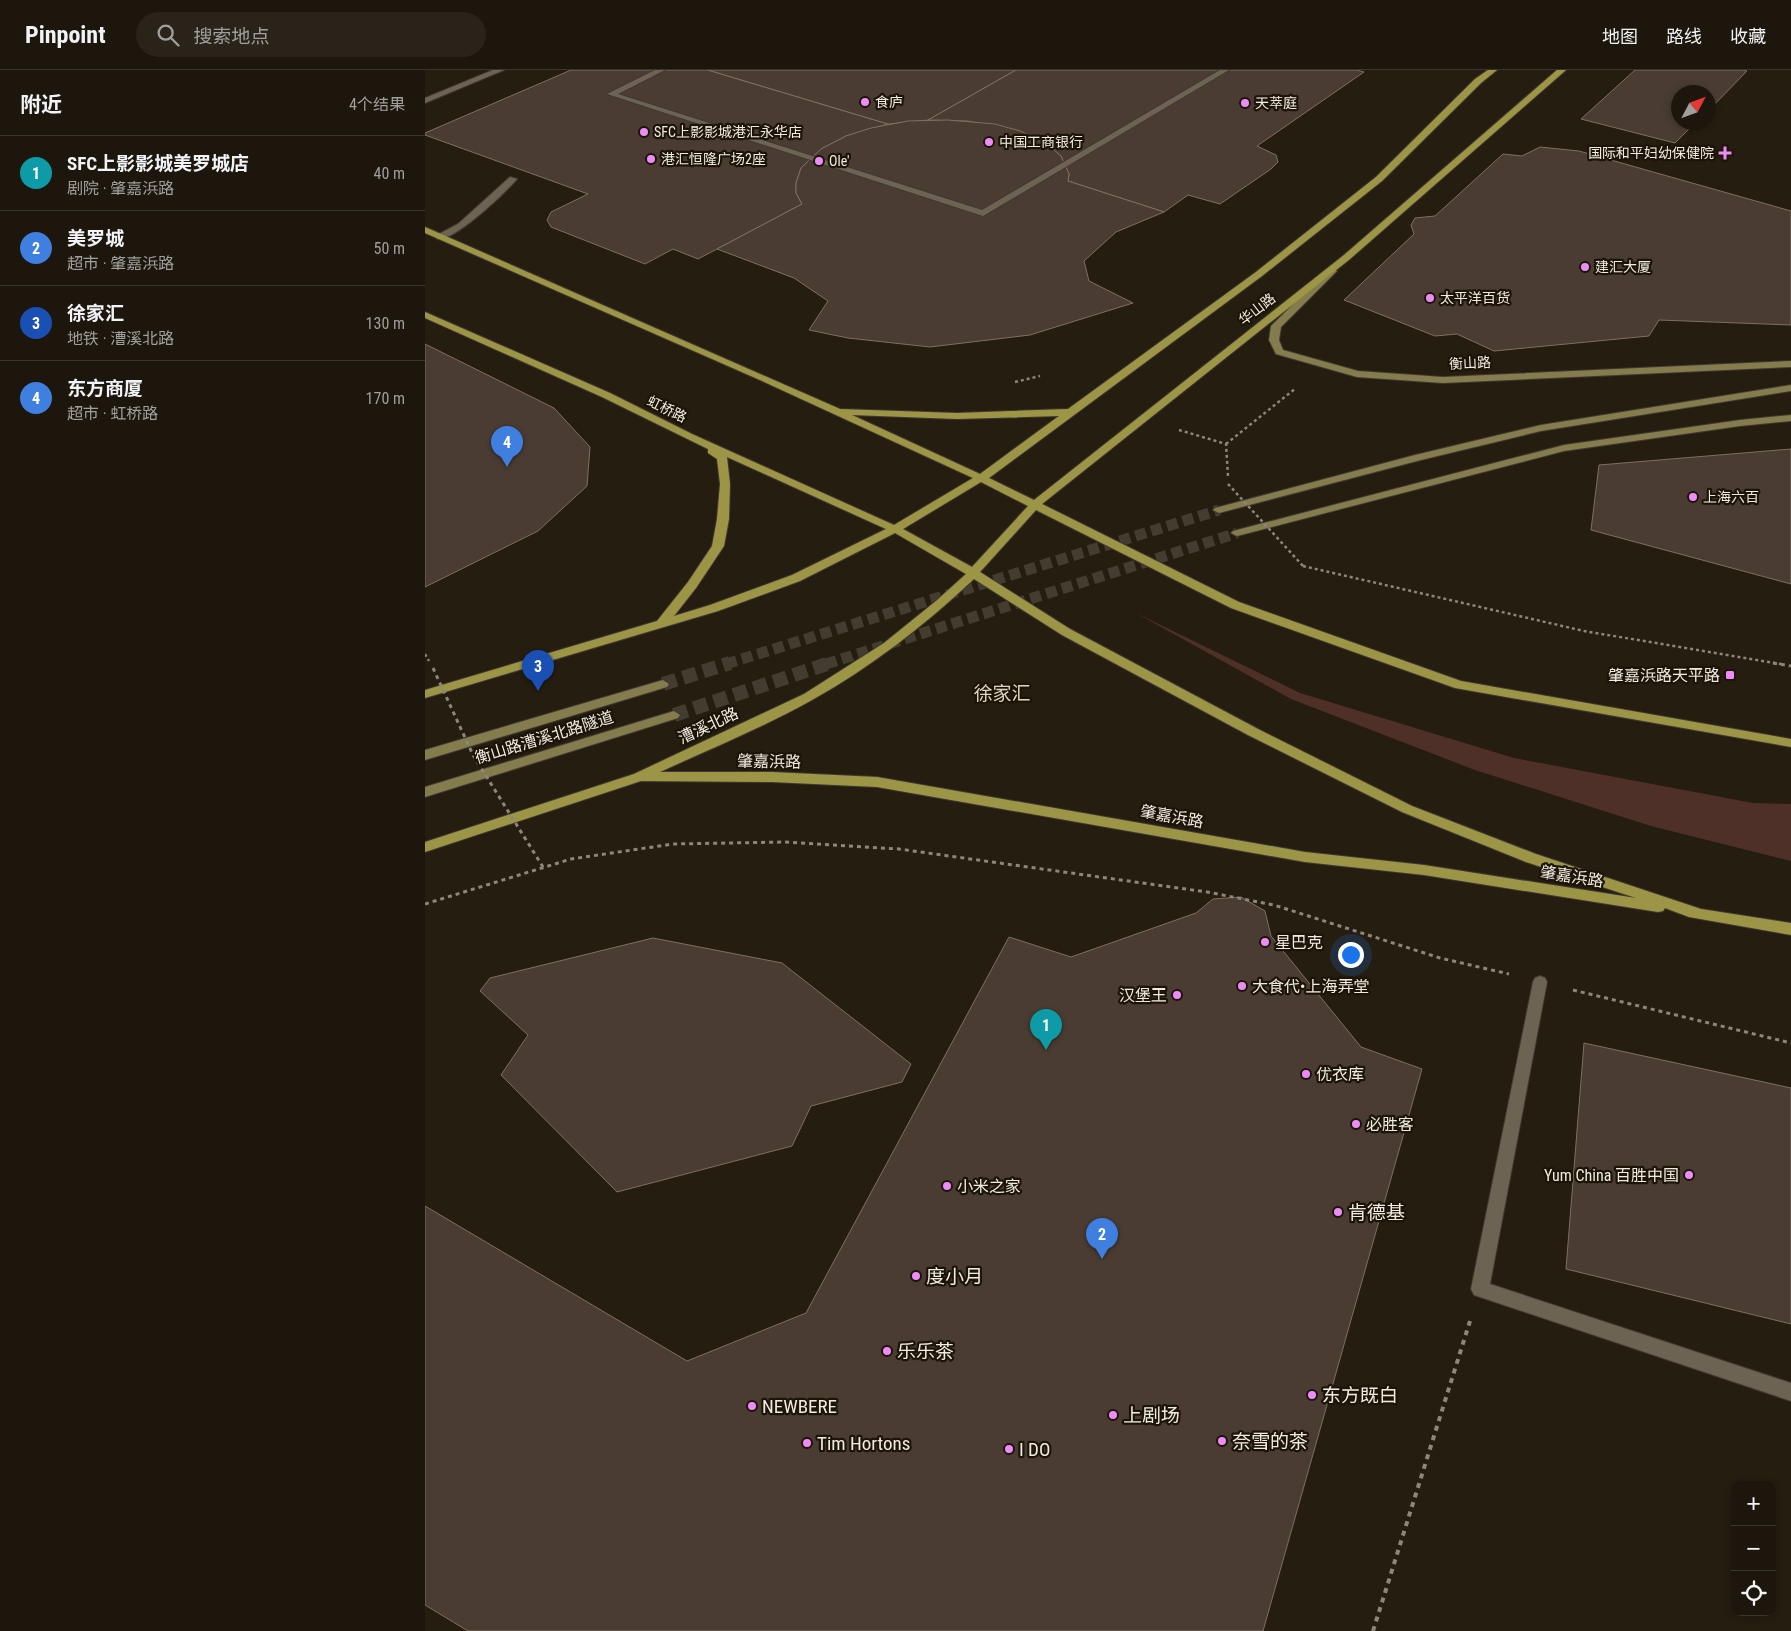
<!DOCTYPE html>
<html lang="zh">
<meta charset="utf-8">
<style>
:root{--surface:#1c160c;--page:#29231a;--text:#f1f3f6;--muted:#a09f9d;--line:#3a352d;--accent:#ea580c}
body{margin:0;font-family:"Roboto Condensed","Noto Sans SC",sans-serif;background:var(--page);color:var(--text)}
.controls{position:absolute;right:15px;bottom:15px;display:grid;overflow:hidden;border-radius:10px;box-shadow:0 2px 8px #0003}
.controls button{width:45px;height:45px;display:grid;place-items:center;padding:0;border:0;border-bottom:1px solid var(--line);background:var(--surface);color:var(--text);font:25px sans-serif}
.compass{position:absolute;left:1246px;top:15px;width:45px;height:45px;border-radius:50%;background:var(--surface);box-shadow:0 2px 8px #0003;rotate:49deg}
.you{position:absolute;left:925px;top:884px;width:18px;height:18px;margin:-12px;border:4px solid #fff;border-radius:50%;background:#1a73e8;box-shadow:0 0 0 8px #1a73e833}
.badge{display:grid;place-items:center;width:32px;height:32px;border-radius:50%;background:var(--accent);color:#fff;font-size:16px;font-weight:700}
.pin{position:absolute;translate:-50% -41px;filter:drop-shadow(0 1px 2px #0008)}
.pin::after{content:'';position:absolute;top:26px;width:18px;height:15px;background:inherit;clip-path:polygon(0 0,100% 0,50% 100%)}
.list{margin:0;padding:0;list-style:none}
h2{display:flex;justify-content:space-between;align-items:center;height:65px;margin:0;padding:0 20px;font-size:21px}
h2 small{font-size:16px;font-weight:400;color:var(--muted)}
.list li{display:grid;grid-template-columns:32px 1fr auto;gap:15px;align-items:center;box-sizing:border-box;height:75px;padding:0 20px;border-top:1px solid var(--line)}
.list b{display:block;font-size:19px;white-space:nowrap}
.list p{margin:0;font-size:16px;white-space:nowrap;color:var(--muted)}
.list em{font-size:16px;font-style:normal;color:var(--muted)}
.icon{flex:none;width:28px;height:28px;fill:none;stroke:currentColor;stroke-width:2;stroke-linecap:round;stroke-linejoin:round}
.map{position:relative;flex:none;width:1366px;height:1561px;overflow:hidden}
header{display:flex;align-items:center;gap:30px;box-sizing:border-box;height:70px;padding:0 25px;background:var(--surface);border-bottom:1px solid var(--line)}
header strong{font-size:24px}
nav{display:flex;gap:28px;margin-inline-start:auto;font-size:18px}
.search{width:350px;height:45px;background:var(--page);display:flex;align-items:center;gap:12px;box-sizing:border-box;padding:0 18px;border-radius:28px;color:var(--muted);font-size:19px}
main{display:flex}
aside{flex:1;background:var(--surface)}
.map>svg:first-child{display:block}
</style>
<header>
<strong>Pinpoint</strong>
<div class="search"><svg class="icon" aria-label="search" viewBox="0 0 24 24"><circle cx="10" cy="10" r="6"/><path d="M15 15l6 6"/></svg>搜索地点</div>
<nav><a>地图</a><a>路线</a><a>收藏</a></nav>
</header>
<main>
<aside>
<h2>附近<small>4个结果</small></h2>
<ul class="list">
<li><span class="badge" style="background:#0f9aa8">1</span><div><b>SFC上影影城美罗城店</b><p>剧院 · 肇嘉浜路</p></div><em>40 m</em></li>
<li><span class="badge" style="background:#3f7fe0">2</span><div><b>美罗城</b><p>超市 · 肇嘉浜路</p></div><em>50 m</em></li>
<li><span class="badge" style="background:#1a4fb4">3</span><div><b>徐家汇</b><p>地铁 · 漕溪北路</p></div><em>130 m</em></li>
<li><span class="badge" style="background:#3f7fe0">4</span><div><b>东方商厦</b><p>超市 · 虹桥路</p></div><em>170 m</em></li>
</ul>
</aside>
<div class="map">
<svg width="1366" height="1561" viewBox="0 0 1366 1561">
<rect width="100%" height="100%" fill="#251d10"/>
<!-- green -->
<path fill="#4f3029" d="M711,543L875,623L1089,688L1328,733L1366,734V791L1226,756L1050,700L866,629Z"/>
<!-- building -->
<g fill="#4a3c32" stroke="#7f6f63">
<path d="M146,0H283L463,54L421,66L396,79L376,98L371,113V123L377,134L273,189L248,179L220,194L126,157L122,150L126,142L163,124L0,65V63Z"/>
<path d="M283,0H591L503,50L463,54Z"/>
<path d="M591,0H932L939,2L832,76L851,85L853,92L846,99L795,134L763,125L739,142L643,111L644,104L636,86L622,74L595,61L543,51L503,50Z"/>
<path d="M1210,0H1318L1322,1L1284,40V22H1254V52H1271L1250,73L1156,49Z"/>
<path d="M523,50L570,54L595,61L622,74L636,86L644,104L643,111L739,142L691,162L659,191L664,211L708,233L605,265L505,277L423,268L384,260L403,231L369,208L292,179L377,134L371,123V113L376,98L396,79L421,66L446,58L483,51Z"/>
<path d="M1115,77L1154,81L1366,141V255L1234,250L1224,266L1069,281L1032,264L1010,266L919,230L989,164L986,155L990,148L1010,146L1078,84L1097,86Z"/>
<path d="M0,274L129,338L165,377L162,416L113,461L0,517Z"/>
<path d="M1366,379V514L1166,460L1174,395Z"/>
<path d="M816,827L840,841L846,866L936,977L997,999L838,1561H43L0,1535V1136L262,1291L381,1243L584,867L646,887L771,843L788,829Z"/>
<path d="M228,868L357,893L486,994L477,1012L386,1036L367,1076L192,1122L76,1005L103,965L55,921L65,908Z"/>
<path d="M1159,973L1366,1018V1254L1141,1199Z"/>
</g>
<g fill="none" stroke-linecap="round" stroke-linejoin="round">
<!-- secondary-tunnel-far1 -->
<g stroke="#433c30" stroke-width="11" stroke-dasharray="11 5.5" stroke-linecap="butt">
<path d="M301,594L794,440"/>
<path d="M401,594L812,463"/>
</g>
<!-- secondary-tunnel -->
<g stroke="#433c30" stroke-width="14" stroke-dasharray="14 7" stroke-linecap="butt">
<path d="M238,614L305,593"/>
<path d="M249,645L405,593"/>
</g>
<!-- service casing -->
<g stroke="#403932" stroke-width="2">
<g id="service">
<path d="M85,107L92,109C80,123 29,172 12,169V165L33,154Z"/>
<path d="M1115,906L1120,908L1122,912L1065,1214L1366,1313V1331L1049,1225L1046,1219L1108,912L1110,908Z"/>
</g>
</g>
<!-- pedestrian casing -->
<g stroke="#403932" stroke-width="2">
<path id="pedestrian" d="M230,0H240L193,24L557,140L795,0H804L558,146L182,24Z"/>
</g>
<!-- minor casing -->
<g stroke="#403932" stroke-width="2">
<path id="minor" d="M68,0H79L0,33V28Z"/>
</g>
<!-- secondary casing -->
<g stroke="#403932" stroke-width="2">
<g id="secondary">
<path d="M907,198L912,201L856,257L854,270L858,280L933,301L1018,307L1366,291V297L1018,313L932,307L851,284L844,270L846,256L904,199Z"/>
<path d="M1366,315V321L1116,361L996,390L794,443L788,440L790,438L990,385L1116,355Z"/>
<path d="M1366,345V351L1315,356L1139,381L812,466L806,463L808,461L1139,375L1315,350Z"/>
<path d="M238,610L244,614L242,617L0,690V680Z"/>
<path d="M249,641L255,645L253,648L0,727V717Z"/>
</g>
</g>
<!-- primary casing -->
<g stroke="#403932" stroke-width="2">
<path id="primary" d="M1063,0H1072L1056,13L957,111L837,206L564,408L609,430L919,185L1132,0H1141L925,189L617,434L814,532L1036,611L1366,669V677L1030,618L806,538L611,440L555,502L645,559L833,659L987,736L1111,784L1276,839L1366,853V865L1264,847L1240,838L1238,841L1233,842L999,805L880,792L452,717L347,712L216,711L0,782V772L209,704L379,624L459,573L511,531L541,504L470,463L375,511L293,541L0,628V620L232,551L263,512L287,476L292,449L295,414L292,389L283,383V379L177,327L0,248V242L185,323L267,364L469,455L548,408L335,310L0,163V157L415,339L532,343L643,339L831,202L951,107L1050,9ZM427,345L532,349L634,346L555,404ZM302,387L461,459L367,505L285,535L249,546L271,518L299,476L304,449L305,414ZM556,412L603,436L547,497L478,459ZM549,509L637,565L823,665L977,742L1101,792L1211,828L999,795L880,782L452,707L347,702H235C285,679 339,657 387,630C446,597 500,555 549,509Z"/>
</g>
<!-- path-far2 -->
<g stroke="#8d867c" stroke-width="2.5" stroke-dasharray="3 3" stroke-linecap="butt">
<path d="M590,312L615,306"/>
<path d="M754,360L801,374L803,406"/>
<path d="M801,374L871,318"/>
<path d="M878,496L1159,561L1356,594"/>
<path d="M0,584L4,591"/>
</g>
<!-- path-far1 -->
<g stroke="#8d867c" stroke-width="3" stroke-dasharray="4 4" stroke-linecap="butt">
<path d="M1348,593L1366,596"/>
<path d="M0,834L146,789L248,774L360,772L474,779L782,822L849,835L1015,888L1084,904"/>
<path d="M1148,920L1366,973"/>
</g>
<!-- path -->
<path stroke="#8d867c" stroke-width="4" stroke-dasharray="5 5" stroke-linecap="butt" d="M948,1561L1045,1251"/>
<!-- service -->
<use href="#service" fill="#6c6353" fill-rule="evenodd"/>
<!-- pedestrian -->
<use href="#pedestrian" fill="#6c6353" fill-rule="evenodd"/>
<!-- minor -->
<use href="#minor" fill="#6c6353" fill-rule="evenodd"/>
<!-- secondary -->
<use href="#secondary" fill="#847c4c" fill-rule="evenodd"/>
<!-- primary -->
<use href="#primary" fill="#9d9546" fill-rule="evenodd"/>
<!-- path-bridge-far1 -->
<path stroke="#8d867c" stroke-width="2.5" stroke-dasharray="3 3" stroke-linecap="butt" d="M803,414L878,496"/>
<!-- path-bridge -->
<path stroke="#8d867c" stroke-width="3" stroke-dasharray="4 4" stroke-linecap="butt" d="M8,598L48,685L118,797"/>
</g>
<!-- markers -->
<g fill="#ed8cf9" stroke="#1b1407" stroke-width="2">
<circle cx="440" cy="32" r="5"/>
<circle cx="820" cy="33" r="5"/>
<circle cx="219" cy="62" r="5"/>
<circle cx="564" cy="72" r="5"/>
<path d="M1297.5 75.5h5v5h5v5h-5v5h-5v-5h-5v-5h5z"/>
<circle cx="226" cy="89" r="5"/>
<circle cx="394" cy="91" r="5"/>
<circle cx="1160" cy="197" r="5"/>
<circle cx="1005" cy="228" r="5"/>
<circle cx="1268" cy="427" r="5"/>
<rect x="1300" y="600" width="10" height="10" rx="2.5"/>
<circle cx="840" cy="872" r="5"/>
<circle cx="817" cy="916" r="5"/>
<circle cx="752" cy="925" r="5"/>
<circle cx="881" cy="1004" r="5"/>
<circle cx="931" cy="1054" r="5"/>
<circle cx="1264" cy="1105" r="5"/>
<circle cx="522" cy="1116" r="5"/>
<circle cx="913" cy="1142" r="5"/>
<circle cx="491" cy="1206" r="5"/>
<circle cx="462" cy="1281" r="5"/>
<circle cx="887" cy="1325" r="5"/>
<circle cx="327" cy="1336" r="5"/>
<circle cx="688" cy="1345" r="5"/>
<circle cx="797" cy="1371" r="5"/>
<circle cx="382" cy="1373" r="5"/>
<circle cx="584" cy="1379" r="5"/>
</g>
<g text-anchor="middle" stroke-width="4.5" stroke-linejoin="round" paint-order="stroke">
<!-- far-poi labels -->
<g font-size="14" fill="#f0ebe2" stroke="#1b1407" text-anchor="start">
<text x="450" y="37">食庐</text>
<text x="830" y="38">天萃庭</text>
<text x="229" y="67">SFC上影影城港汇永华店</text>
<text x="574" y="77">中国工商银行</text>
<text x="1289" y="88" text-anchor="end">国际和平妇幼保健院</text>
<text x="236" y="94">港汇恒隆广场2座</text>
<text x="404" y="96">Ole'</text>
<text x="1170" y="202">建汇大厦</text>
<text x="1015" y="233">太平洋百货</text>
<text x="1278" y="432">上海六百</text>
</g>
<!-- far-street labels -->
<g font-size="14" fill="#f0ebe2" stroke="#1b1407">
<text transform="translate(832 239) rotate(-38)" y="5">华山路</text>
<text transform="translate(1045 293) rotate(-3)" y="5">衡山路</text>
<text transform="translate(242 339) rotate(26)" y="5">虹桥路</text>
</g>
<!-- poi labels -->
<g font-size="16" fill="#f0ebe2" stroke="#1b1407" text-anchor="start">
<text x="1295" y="611" text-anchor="end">肇嘉浜路天平路</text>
<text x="850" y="878">星巴克</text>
<text x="827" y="922">大食代•上海弄堂</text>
<text x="742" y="931" text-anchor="end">汉堡王</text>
<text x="891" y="1010">优衣库</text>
<text x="941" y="1060">必胜客</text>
<text x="1254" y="1111" text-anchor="end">Yum China 百胜中国</text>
<text x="532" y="1122">小米之家</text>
</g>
<!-- street labels -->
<g font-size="16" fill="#f0ebe2" stroke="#1b1407">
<text transform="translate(283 655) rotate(-25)" y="6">漕溪北路</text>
<text transform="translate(119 667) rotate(-17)" y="6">衡山路漕溪北路隧道</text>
<text transform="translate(344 691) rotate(1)" y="6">肇嘉浜路</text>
<text transform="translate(747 746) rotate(10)" y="6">肇嘉浜路</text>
<text transform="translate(1147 806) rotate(9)" y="6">肇嘉浜路</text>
</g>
<!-- quarter labels -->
<g font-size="19" fill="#ded4c2" stroke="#1b1407">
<text x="577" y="630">徐家汇</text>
</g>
<!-- near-poi labels -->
<g font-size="19" fill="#f0ebe2" stroke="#1b1407" text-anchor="start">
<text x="923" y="1149">肯德基</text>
<text x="501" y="1213">度小月</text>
<text x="472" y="1288">乐乐茶</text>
<text x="897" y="1332">东方既白</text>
<text x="337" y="1343">NEWBERE</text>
<text x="698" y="1352">上剧场</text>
<text x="807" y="1378">奈雪的茶</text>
<text x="392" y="1380">Tim Hortons</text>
<text x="594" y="1386">I DO</text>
</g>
</g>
</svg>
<div class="controls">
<button>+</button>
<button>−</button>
<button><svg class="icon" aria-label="locate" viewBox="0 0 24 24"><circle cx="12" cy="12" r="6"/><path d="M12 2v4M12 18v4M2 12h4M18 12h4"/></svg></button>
</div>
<svg class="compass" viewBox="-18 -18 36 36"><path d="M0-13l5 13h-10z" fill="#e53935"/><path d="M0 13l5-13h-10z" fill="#a09f9d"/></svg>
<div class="you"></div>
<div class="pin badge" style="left:621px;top:980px;background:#0f9aa8">1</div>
<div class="pin badge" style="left:677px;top:1189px;background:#3f7fe0">2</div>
<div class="pin badge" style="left:113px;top:621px;background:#1a4fb4">3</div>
<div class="pin badge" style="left:82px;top:397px;background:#3f7fe0">4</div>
</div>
</main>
